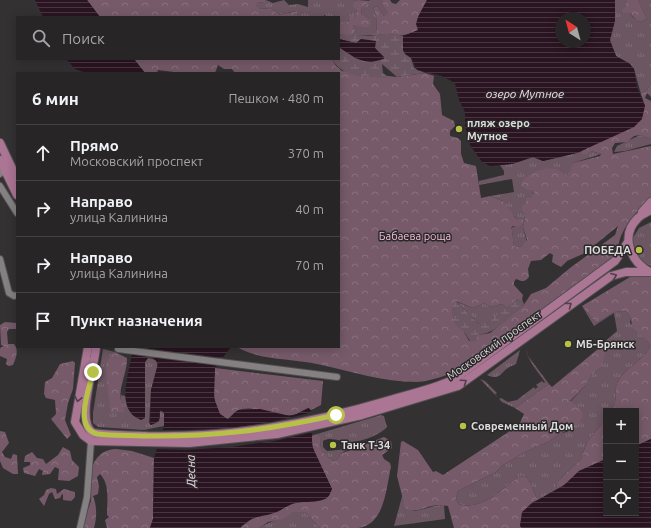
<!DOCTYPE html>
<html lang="ru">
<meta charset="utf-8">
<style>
:root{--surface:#272526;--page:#2f2d2e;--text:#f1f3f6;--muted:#a4a5a7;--line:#434243}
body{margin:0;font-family:Ubuntu,sans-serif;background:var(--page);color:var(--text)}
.controls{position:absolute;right:12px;bottom:12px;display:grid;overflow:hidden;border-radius:0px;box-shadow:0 2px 10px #0003}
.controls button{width:36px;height:36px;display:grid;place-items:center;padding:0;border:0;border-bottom:1px solid var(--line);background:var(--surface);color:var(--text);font:20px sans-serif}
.compass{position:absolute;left:555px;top:12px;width:36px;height:36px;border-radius:50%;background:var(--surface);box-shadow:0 2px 10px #0003;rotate:324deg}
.stop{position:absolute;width:12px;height:12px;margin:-9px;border:3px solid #b8c147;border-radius:50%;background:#fff}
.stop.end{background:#b8c147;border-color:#fff;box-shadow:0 1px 4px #0008}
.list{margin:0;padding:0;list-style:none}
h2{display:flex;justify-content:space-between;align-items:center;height:52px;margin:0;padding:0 16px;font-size:17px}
h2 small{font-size:13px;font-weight:400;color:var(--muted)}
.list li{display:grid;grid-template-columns:26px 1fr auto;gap:12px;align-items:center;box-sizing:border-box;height:56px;padding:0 16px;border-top:1px solid var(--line)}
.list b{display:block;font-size:15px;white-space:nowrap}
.list p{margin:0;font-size:13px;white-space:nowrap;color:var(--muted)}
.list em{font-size:13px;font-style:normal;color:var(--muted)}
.icon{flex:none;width:22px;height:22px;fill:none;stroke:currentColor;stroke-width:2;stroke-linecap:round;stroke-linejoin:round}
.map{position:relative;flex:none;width:651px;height:528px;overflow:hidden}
.search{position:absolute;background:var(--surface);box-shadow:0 2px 10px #0003;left:16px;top:16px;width:324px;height:44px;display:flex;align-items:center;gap:10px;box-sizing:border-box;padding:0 14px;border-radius:0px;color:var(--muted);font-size:15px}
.panel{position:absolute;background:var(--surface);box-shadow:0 2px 10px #0003;left:16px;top:72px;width:324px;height:276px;border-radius:0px}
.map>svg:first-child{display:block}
</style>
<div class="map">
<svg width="651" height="528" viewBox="0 0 651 528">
<defs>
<pattern id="grass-tufts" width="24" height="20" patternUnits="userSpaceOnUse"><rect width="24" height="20" fill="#6b5661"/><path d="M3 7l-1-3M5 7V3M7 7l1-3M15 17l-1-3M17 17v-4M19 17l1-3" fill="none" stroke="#806e77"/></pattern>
<pattern id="forest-crowns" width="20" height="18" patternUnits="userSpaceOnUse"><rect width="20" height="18" fill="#765a69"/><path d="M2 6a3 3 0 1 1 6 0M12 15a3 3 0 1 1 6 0" fill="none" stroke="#89717e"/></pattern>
<pattern id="wetland-marsh" width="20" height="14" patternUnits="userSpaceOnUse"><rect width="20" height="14" fill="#6b5661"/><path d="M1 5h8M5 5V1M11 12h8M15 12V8" fill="none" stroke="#806e77"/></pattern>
<pattern id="water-rules" width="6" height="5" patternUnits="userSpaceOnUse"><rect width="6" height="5" fill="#2a1421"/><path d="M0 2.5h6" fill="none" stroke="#483641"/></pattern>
</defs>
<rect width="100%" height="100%" fill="#343133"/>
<!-- grass -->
<g fill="url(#grass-tufts)">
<path d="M266,0L273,3L284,0L289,5L298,4L308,7V0H358L353,2L357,10L355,18L341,24L339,23V17H328L325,15L322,17H297L296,11L279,15L271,8L260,9L255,6L258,2L265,3Z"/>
<path d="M369,0H383V6L389,14L384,16L377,6L373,8L376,15L377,35L350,36L356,33L353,25L369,19L361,15L362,7L370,1Z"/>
<path d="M615,0H627C626,9 632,19 640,22L647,19L638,0H651V83L647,90L641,94L634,69L630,64L616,56L609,40L614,21Z"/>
<path d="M640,135L651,139V144L625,151L614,152L617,146Z"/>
<path d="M591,151L601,154L573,163L570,175L567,176H565L534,190L533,196L529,198L522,211L525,218L523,227L527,243L521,247L514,246C512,239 514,234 511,228L516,226V218L510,212L503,201L490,196L514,192L512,179L479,185V181L504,175V171L500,165L512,164L533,157L543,161L580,152V153Z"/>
<path d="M651,222V266L638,261L631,241L639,228Z"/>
<path d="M457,302L473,308L484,303L490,307L502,304L507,308L483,326L478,323Z"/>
<path d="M582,306L596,323L614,312L626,311L631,318L630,323L649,343L650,347C643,361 626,367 618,381C614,388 617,396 615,402C614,405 612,408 611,411H606V419L587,442L581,459L559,480L556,485L557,489L538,500C533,492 532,482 525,476L518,477C501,490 481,511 458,504L456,498L458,491L496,472L503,465L527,451L548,442L561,433L567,432L580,408L570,402L586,385L592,374L602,367L603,343L617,331L614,313L594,326Z"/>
<path d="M103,349L115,352C100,363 111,392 110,408L121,404V395L125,396L127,406L133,415L145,413V362L148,358L156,360L158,367L151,390L149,423L151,425L156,423L160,418V412L162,410L164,413V426L144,430L98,427L93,423V413Z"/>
<path d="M526,349L528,356L549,384L515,408L502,402L480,379L485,381L497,393L495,394L499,399L501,398L508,402L517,400L534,387L535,389L538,387L536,385L542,381L544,383L545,382C539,373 527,360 526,349Z"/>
<path d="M520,350L516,364C513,366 510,366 508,368C501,372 500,381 487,375Z"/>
<path d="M381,415L384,416L387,427C380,435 361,442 350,442C341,442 331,436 323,441V447L327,451L349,449L340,454L339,458L334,461C322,453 320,451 320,436L317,434Z"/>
<path d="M403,493V500L413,511C424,510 433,505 444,505L445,519L394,526Z"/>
<path d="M294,512H305L320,528H259C270,521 282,519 294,512Z"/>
</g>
<!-- forest -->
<g fill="url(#forest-crowns)" fill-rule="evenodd">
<path d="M87,0H266L265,3L258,2L256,6L260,9L271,8L279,15L297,11V17H100Z"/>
<path d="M358,0L371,1L362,7L361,14L369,19L371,23L367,27L353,25L356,33L350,36L339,34V23L349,21L350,16L355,18L357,10L353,7V2Z"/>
<path d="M383,0H390L392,3L396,4L400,0H427L418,17V30C403,39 393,33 377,35L376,15L373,8L377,6L384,16L388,13L383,6Z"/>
<path d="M627,0H638L647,19L640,22L636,20L630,13H623L622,10L626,6Z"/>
<path d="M134,59H332L336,66L342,71L397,77L425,73L434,76L433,84L440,94L442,115L454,121L455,126L450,131V136L458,138L461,141V154L464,163L476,166L481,198L490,196L503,201L517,220L521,219L523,220V223L519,227L513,226L511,228C514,234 512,239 514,246L521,247L527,240L523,227L525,218L522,211V205L526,203V198L531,197L534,193L533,190H528L521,186L522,181C531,172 551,163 563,173C565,174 566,176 568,176L573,163L600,156L601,154L591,151L587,154H581L580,152L596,143L645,106L641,94L647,90L651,83V97L647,93L645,98L651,101V139L640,135L634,136L627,142L615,143L612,148L613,154L651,146V197C641,208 628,220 622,234C618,242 619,249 613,257L461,369C448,375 431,381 417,382C383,382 350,371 317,364C290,358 261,361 237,347H339V73H235L232,69H224L218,65L215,73H182L158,70L157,73H145ZM618,226L615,235L570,268L546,288L531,294L523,306L490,333L478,335L469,341L464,332L456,301L473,308L484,303L490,307L502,304L507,308L517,299H522L523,295L514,285V282L516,279C523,282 525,282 529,277L528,269L531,261L541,260L550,253L553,255L552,262L561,267L567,261L585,253Z"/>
<path d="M638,275L651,277V439L636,446V411H611C612,408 614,405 615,402C617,395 614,388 618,381C626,367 643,361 650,347L649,343L632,327L631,318L626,311L614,312L596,323L582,306L630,277Z"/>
<path d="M5,322L17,323V329H9L7,332L8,344H14C19,350 16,358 13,365L9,366L6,364L7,359L0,356V348L4,346L1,345L0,325Z"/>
<path d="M604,344L605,352L602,367L592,374L586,385L570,401L580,408L583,415L577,427L561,433L548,442L527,451L503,465L496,472L458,491L456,498L458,504C481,511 501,490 518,477L525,476C532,482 533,492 538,500C526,504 522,514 520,526L522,528H454L448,506C442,505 433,505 428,507C420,509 413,514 405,507L397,476L401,442L403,441L418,450L433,472L436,471L443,475L519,425L524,414L515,408L549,384L552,387Z"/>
<path d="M115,352L127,358C127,378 114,391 125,412L111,413C109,402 105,371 107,362C109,357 112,354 115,352Z"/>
<path d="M73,361L75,363L73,389L68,403L65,420L71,435L67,439L51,419L56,414L55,400L46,398L44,394L45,382L52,378L60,364Z"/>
<path d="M215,368L323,381L321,405L311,410L308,408C302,410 298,415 291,415C276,417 252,403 237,411C234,412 231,417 228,419C210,415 214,382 215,368Z"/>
<path d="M606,419V459L579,471L569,482L557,489L556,485L559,480L581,459L587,442Z"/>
<path d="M0,431L5,432L9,443L2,452L5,457L11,459L13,454L17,455L18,474H13L3,468L0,461Z"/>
<path d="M317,434L320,436C320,451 322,453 334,461L339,458L340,454L384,437L391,441L392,448L382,455L384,459L390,463L391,467C386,488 385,525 358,528C346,528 333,528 320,528L305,512H294L283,519L268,522L259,528H240L254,517L280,510L292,503L308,501L332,489L314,452L311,436Z"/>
<path d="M63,447L70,451L72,460L79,467L78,476L69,481L58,480L59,469L55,467L50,474L42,475L43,471L39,469L35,476L24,473L23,468L30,465V462H24L25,456L32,452L37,458L43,459L46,464L58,455Z"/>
<path d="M116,449L132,451L154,458L153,519L150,528H107L105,520L109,517L107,515C107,501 110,484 100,474L97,477L99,486L98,494L93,496C97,505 97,518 94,528H83C85,518 88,510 91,501C92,497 90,492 90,488C89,468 95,450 116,449Z"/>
<path d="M51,488L56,489L57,494L64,489L75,492V497L71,501L63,500V495L62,494L60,498L55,499L52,492L49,494L44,506L39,499L44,495L46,490Z"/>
</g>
<!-- wetland -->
<g fill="url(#wetland-marsh)">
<path d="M391,33L403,36V50L411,58L414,68L425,73L397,77L382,64L383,73L389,78C368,76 344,80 332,59H339V47L357,59H384L375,48L339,39V34L369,36Z"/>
<path d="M517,299H522L524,304L523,306C508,319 497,332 478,335L476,340L472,342C468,340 467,335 464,332C452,323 452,320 452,305L456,301L478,323L483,326Z"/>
</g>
<!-- water -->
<g fill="url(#water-rules)" fill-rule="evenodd">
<path d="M35,0H87L100,17H43Z"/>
<path d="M427,0H615V21L610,40L616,56L630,64L634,69L637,87L645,106L642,119L634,127L577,153L543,161L533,157L512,164L490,166L482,162L470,145L465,126V112L459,100L455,83L442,76L417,70L411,58L405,54L403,50V36L418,30L416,24L418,17ZM561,18H585V42H561Z"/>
<path d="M339,39L356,43L361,39L376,41L375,48L385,58C365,67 355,58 339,47Z"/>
<path d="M66,59H134L145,73H86L75,69Z"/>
<path d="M133,347H231L215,368L214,398L220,414L228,419L238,410H243L260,409L290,416L297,414L309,408L312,413V446L332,489C330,494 329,497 325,499C316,503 306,501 296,503C290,504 285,508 279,511C264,518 252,514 240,528H150L153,519L154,458L164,426V413L160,410L159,421L151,425L150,424L151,390L158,363L153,358H148L145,362V418L141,420C113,410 131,368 133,347Z"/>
<path d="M651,439V528H522L520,526L522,512L534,502L563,486L579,471L606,459V513H636V446Z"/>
</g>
<!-- pier -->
<g fill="#343133">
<path d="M131,347H136L224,358L219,365L130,354Z"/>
<path d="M314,412V432L275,441L231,447L187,450L155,449L161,430H187L229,428L271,422Z"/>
</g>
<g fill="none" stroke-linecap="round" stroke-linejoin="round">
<!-- minor casing -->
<g stroke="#524f51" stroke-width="8">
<g id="minor">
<path d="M0,174L1,173"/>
<path d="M0,186L17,213"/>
<path d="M0,259L9,293L14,296L17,295"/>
<path d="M118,349L337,377"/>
<path d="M80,528L87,497L91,441"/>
</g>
</g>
<!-- major casing -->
<g stroke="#524f51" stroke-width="10">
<g id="major">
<path d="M0,143L17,179"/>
<path d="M0,160L17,195"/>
<path d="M642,212L651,202"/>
<path d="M648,271C630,260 620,235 638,218C641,215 647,212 651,210"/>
<path d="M88,347L75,422L83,435L91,441L189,443L277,434L362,415L458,386L611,276L626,272H651"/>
<path d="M96,347C95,366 75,422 93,433C110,436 129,435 147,436C232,438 309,424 390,400C411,394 433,389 453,380L615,261L628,242"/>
</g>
</g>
<!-- minor -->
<use href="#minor" stroke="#858183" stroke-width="6"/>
<!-- major -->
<use href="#major" stroke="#ab7594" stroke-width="8"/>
</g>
<!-- one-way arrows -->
<defs><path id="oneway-chevron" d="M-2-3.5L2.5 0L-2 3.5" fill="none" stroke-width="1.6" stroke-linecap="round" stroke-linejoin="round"/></defs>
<g stroke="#513f49">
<use href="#oneway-chevron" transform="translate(614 276) rotate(-22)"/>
<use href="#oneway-chevron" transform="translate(569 305) rotate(-36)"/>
<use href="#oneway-chevron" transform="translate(464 382) rotate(-35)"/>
<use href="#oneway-chevron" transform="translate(78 399) rotate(102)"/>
</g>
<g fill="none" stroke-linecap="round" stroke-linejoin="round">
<!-- route -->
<path stroke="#b8c147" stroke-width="5" d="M93,372C89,389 73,429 98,434C113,436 129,435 144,436C213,437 269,430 336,415"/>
</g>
<!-- markers -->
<g fill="#b8c147" stroke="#2a2829" stroke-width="1.5">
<circle cx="459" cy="129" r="4"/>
<circle cx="639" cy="250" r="4"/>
<circle cx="568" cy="344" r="4"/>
<circle cx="463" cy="426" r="4"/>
<circle cx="333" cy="445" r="4"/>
</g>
<g text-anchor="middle" stroke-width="3" stroke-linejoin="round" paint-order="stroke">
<!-- poi labels -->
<g font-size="11" font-weight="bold" fill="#dddbdc" stroke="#2a2829" text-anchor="start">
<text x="467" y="127">пляж озеро<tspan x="467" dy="13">Мутное</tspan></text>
<text x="631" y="254" text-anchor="end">ПОБЕДА</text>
<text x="576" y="348">МБ-Брянск</text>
<text x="471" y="430">Современный Дом</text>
<text x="341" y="449">Танк Т-34</text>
</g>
<!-- park labels -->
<g font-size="11" fill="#f3bdda" stroke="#2a2829">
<text x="415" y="240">Бабаева роща</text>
</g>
<!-- street labels -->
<g font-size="11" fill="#dddbdc" stroke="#2a2829">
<text transform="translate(494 345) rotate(-35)" y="4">Московский проспект</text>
</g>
<!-- water labels -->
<g font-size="12" font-style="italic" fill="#f9d8e9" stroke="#2a2829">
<text x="525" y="98">озеро Мутное</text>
<text transform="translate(191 471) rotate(-91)" y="4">Десна</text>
</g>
</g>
</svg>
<div class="controls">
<button>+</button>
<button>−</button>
<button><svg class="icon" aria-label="locate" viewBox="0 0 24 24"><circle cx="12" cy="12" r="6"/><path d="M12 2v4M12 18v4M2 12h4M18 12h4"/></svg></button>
</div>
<svg class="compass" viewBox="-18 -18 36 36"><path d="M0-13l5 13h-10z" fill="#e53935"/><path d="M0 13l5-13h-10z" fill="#a4a5a7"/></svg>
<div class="stop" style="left:336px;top:415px"></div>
<div class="stop end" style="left:93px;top:372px"></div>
<div class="search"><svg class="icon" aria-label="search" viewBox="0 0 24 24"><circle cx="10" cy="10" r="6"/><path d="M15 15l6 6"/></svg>Поиск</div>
<section class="panel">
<h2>6 мин<small>Пешком · 480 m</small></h2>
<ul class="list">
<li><svg class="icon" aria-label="ahead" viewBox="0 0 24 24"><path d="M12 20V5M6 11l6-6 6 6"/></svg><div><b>Прямо</b><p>Московский проспект</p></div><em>370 m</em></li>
<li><svg class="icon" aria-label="right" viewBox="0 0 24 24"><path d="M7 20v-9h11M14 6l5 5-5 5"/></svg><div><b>Направо</b><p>улица Калинина</p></div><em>40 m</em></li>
<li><svg class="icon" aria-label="right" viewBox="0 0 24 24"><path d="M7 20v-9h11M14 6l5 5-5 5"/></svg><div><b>Направо</b><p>улица Калинина</p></div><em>70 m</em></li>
<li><svg class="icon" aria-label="arrive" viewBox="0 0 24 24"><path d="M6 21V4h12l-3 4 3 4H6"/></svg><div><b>Пункт назначения</b></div></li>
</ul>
</section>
</div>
